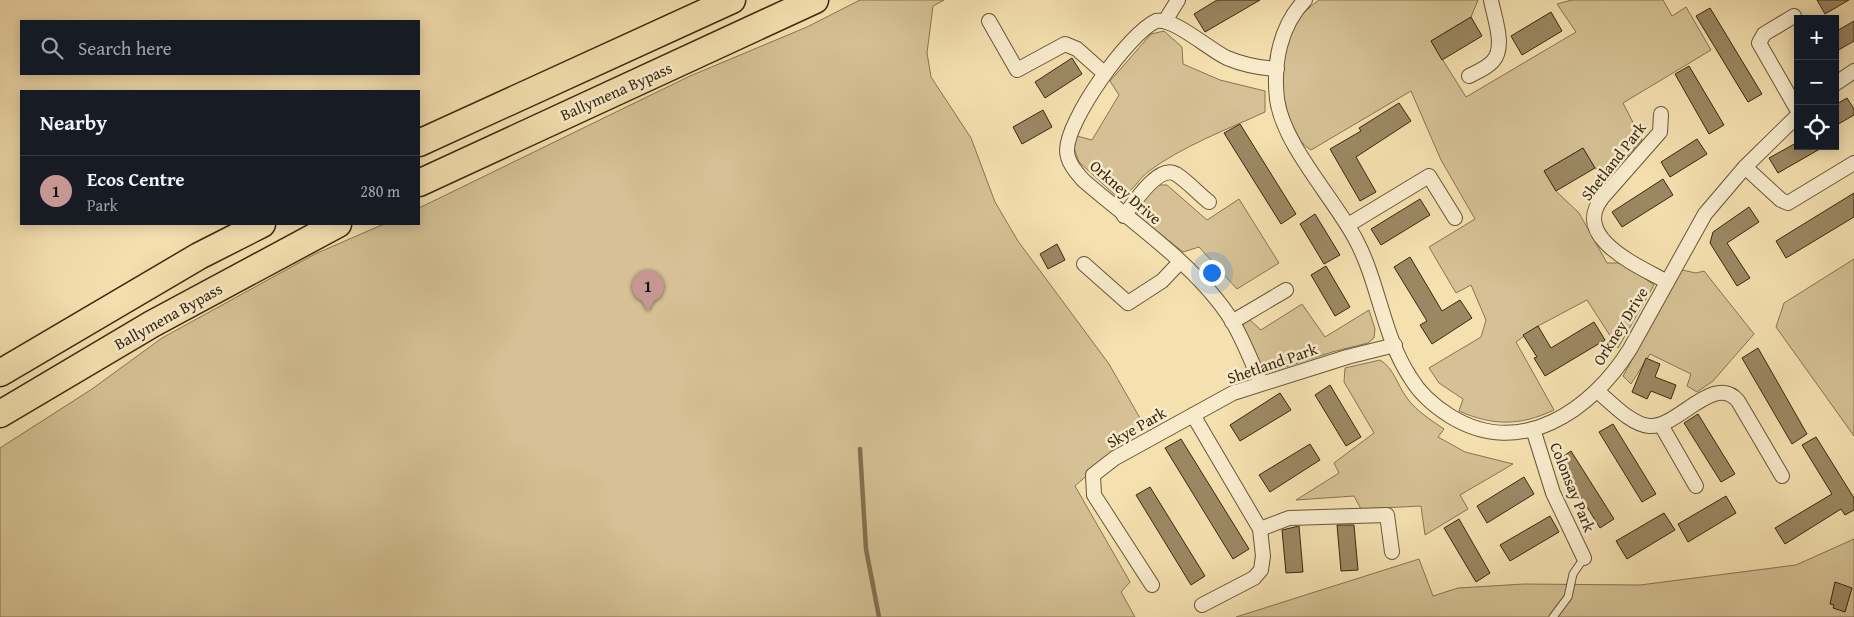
<!DOCTYPE html>
<meta charset="utf-8">
<style>
:root{--surface:#171b24;--page:#20242c;--text:#f1f3f6;--muted:#9ea1a6;--line:#363941;--accent:#c59692}
body{margin:0;font-family:"Gentium Book Plus",serif;background:var(--page);color:var(--text)}
.controls{position:absolute;right:15px;top:15px;display:grid;overflow:hidden;border-radius:0px;box-shadow:0 2px 12px #0003}
.controls button{width:45px;height:45px;display:grid;place-items:center;padding:0;border:0;border-bottom:1px solid var(--line);background:var(--surface);color:var(--text);font:25px sans-serif}
.you{position:absolute;left:1211px;top:272px;width:18px;height:18px;margin:-12px;border:4px solid #fff;border-radius:50%;background:#1a73e8;box-shadow:0 0 0 8px #1a73e833}
.badge{display:grid;place-items:center;width:32px;height:32px;border-radius:50%;background:var(--accent);color:#111;font-size:16px;font-weight:700}
.pin{position:absolute;translate:-50% -41px;filter:drop-shadow(0 1px 2px #0008)}
.pin::after{content:'';position:absolute;top:26px;width:18px;height:15px;background:inherit;clip-path:polygon(0 0,100% 0,50% 100%)}
.list{margin:0;padding:0;list-style:none}
h2{display:flex;justify-content:space-between;align-items:center;height:65px;margin:0;padding:0 20px;font-size:21px}
h2 small{font-size:16px;font-weight:400;color:var(--muted)}
.list li{display:grid;grid-template-columns:32px 1fr auto;gap:15px;align-items:center;box-sizing:border-box;height:70px;padding:0 20px;border-top:1px solid var(--line)}
.list b{display:block;font-size:19px;white-space:nowrap}
.list p{margin:0;font-size:16px;white-space:nowrap;color:var(--muted)}
.list em{font-size:16px;font-style:normal;color:var(--muted)}
.icon{flex:none;width:28px;height:28px;fill:none;stroke:currentColor;stroke-width:2;stroke-linecap:round;stroke-linejoin:round}
.map{position:relative;flex:none;width:1854px;height:617px;overflow:hidden}
.search{position:absolute;background:var(--surface);box-shadow:0 2px 12px #0003;left:20px;top:20px;width:400px;height:55px;display:flex;align-items:center;gap:12px;box-sizing:border-box;padding:0 18px;border-radius:0px;color:var(--muted);font-size:19px}
.panel{position:absolute;background:var(--surface);box-shadow:0 2px 12px #0003;left:20px;top:90px;width:400px;height:135px;border-radius:0px}
.map>svg:first-child{display:block}
</style>
<div class="map">
<svg width="1854" height="617" viewBox="0 0 1854 617">
<rect width="100%" height="100%" fill="#f5e0b0"/>
<filter id="stains"><feTurbulence type="fractalNoise" baseFrequency=".004" numOctaves="4"/><feColorMatrix values="0 0 0 0 .2 0 0 0 0 .09 0 0 0 0 .02 0 0 0 .5 -.17"/></filter>
<radialGradient id="worn" r=".72"><stop offset=".6" stop-color="#630" stop-opacity="0"/><stop offset="1" stop-color="#630" stop-opacity=".3"/></radialGradient>
<!-- green -->
<g fill="#d5c195" stroke="#877452">
<path d="M860,0H944L933,6L927,53L931,77L971,138L995,202L1018,241L1109,364L1144,425L1075,486L1130,582L1121,592L1135,617H0V448L92,389L162,338L315,254L384,224H419V208L690,76L807,27Z"/>
<path d="M1319,0H1478L1471,17L1431,41L1466,97L1576,32L1557,4L1572,0H1663L1672,16L1686,7L1711,50L1623,103L1642,140L1610,175L1595,168L1583,148L1544,171L1556,191L1579,213L1607,263H1623L1654,285L1618,348L1587,300L1538,326L1516,342L1554,410C1520,426 1493,426 1459,411L1463,399L1439,383L1429,368L1481,337L1486,320L1471,285L1456,293L1429,247L1475,219L1441,160L1411,91L1311,150C1277,130 1275,57 1294,25C1301,15 1309,7 1319,0Z"/>
<path d="M1164,31L1182,47L1183,64L1220,80L1265,91V112C1226,130 1183,146 1149,171C1135,182 1135,192 1117,197L1079,162L1074,148L1077,136L1092,140L1119,95L1110,81L1151,34Z"/>
<path d="M1155,185H1167L1207,220L1239,199L1279,263L1237,289L1199,247L1183,252L1137,215V207Z"/>
<path d="M1854,259V436L1776,327L1784,303Z"/>
<path d="M1682,270L1696,273L1704,271L1754,334L1713,381L1697,392L1687,386L1691,374L1650,354L1631,384L1623,376Z"/>
<path d="M1302,304L1325,337L1369,310L1375,329L1374,338L1368,343L1332,352L1270,372L1261,367L1243,326L1245,322L1250,320L1261,330Z"/>
<path d="M1380,360C1394,368 1397,385 1407,398C1416,411 1431,420 1444,429L1438,437L1465,452L1513,464L1460,495L1468,509L1425,535L1421,506L1361,509L1354,496L1296,500L1339,473L1334,463L1374,433L1344,382L1345,368Z"/>
<path d="M1854,539V617H1236L1419,559L1433,596L1458,588L1524,584L1640,585L1796,565Z"/>
</g>
<g fill="none" stroke-linecap="round" stroke-linejoin="round">
<!-- stream -->
<path stroke="#837150" stroke-width="4.5" d="M860,449L866,549L879,617"/>
</g>
<!-- building -->
<g fill="#9b8863" stroke="#392810">
<path d="M1217,0H1260L1205,32L1194,14Z"/>
<path d="M1817,0H1849L1825,14Z"/>
<path d="M1710,8L1762,94L1748,102L1696,16Z"/>
<path d="M1551,12L1562,31L1522,55L1511,36Z"/>
<path d="M1471,17L1482,36L1442,60L1431,41Z"/>
<path d="M1854,21V41L1835,52V32Z"/>
<path d="M1072,58L1082,74L1045,98L1035,82Z"/>
<path d="M1689,66L1724,125L1709,134L1675,74Z"/>
<path d="M1847,98L1854,109V115L1835,126V105Z"/>
<path d="M1399,103L1411,121L1356,157L1376,192L1360,201L1330,149L1361,131L1359,128Z"/>
<path d="M1043,110L1052,127L1022,144L1013,127Z"/>
<path d="M1240,124L1296,214L1281,224L1224,133Z"/>
<path d="M1697,139L1707,154L1670,177L1661,162Z"/>
<path d="M1798,142V146H1825L1778,173L1769,158Z"/>
<path d="M1583,148L1595,168L1556,191L1544,171Z"/>
<path d="M1663,179L1673,195L1622,227L1612,212Z"/>
<path d="M1854,193V217L1786,258L1776,241Z"/>
<path d="M1420,199L1430,215L1381,245L1371,229Z"/>
<path d="M1749,207L1759,222L1727,243L1750,278L1737,286L1710,243L1713,232Z"/>
<path d="M1315,214L1340,255L1324,264L1300,224Z"/>
<path d="M1057,244L1065,260L1048,269L1040,254Z"/>
<path d="M1410,257L1442,311L1460,300L1472,318L1432,344L1420,325L1427,321L1394,267Z"/>
<path d="M1326,266L1350,307L1335,316L1311,275Z"/>
<path d="M1594,322L1605,340L1545,376L1534,358L1537,357L1523,335L1538,326L1551,348Z"/>
<path d="M1758,348L1807,434L1792,444L1742,358Z"/>
<path d="M1646,358L1660,364L1655,377L1676,385L1671,399L1651,391L1647,399L1632,392Z"/>
<path d="M1330,385L1361,437L1346,446L1315,395Z"/>
<path d="M1280,393L1291,410L1240,441L1230,425Z"/>
<path d="M1698,414L1735,474L1721,482L1684,423Z"/>
<path d="M1613,424L1656,494L1642,502L1599,432Z"/>
<path d="M1816,437L1854,498V510L1845,515L1841,509L1785,544L1775,528L1832,494L1802,445Z"/>
<path d="M1181,439L1249,549L1233,559L1165,448Z"/>
<path d="M1310,444L1320,460L1270,492L1259,475Z"/>
<path d="M1571,451L1614,519L1600,528L1558,460Z"/>
<path d="M1524,477L1534,494L1487,523L1477,506Z"/>
<path d="M1150,487L1205,576L1191,585L1136,495Z"/>
<path d="M1726,496L1736,513L1688,542L1678,524Z"/>
<path d="M1664,513L1675,530L1627,559L1616,541Z"/>
<path d="M1550,516L1559,532L1510,561L1500,545Z"/>
<path d="M1459,519L1490,573L1476,582L1444,528Z"/>
<path d="M1337,525H1354L1358,570L1341,571Z"/>
<path d="M1299,526L1303,572L1286,573L1282,530Z"/>
<path d="M1835,582L1852,588L1845,612L1833,608L1834,605L1830,604Z"/>
</g>
<g fill="none" stroke-linecap="round" stroke-linejoin="round">
<!-- lane casing -->
<g stroke="#685638" stroke-width="9">
<path id="lane" d="M1553,617L1568,597L1573,574L1584,558"/>
</g>
<!-- street casing -->
<g stroke="#685638" stroke-width="16">
<g id="street">
<path d="M1305,0C1280,26 1273,63 1277,99C1283,145 1334,198 1356,240C1379,283 1383,336 1410,377C1420,394 1434,406 1450,416C1521,460 1592,410 1630,349L1705,214L1745,167L1798,115"/>
<path d="M1794,16L1764,34L1759,43L1798,111"/>
<path d="M989,21L1017,70L1065,44L1077,49L1104,73"/>
<path d="M1165,21L1178,0"/>
<path d="M1469,76C1477,72 1487,68 1493,61C1506,47 1494,17 1491,0"/>
<path d="M1835,84L1854,71"/>
<path d="M1661,114L1660,132L1602,198C1571,238 1639,266 1667,282"/>
<path d="M1745,167L1781,200L1788,203L1854,163"/>
<path d="M1124,216C1133,204 1158,164 1176,174C1187,181 1198,193 1209,202"/>
<path d="M1348,225L1429,176L1455,218"/>
<path d="M1084,264L1128,303L1162,281L1180,262"/>
<path d="M1232,322L1286,290"/>
<path d="M1261,383C1252,363 1244,341 1232,321C1199,267 1131,222 1083,180C1076,172 1067,162 1067,150C1067,120 1128,34 1156,21C1175,18 1208,49 1227,58C1244,65 1259,68 1277,69"/>
<path d="M1597,391C1611,402 1630,424 1649,426C1677,429 1714,372 1738,401L1782,476"/>
<path d="M1193,415L1260,529L1263,556L1261,570L1254,578L1202,605"/>
<path d="M1661,425L1696,486"/>
<path d="M1533,429L1553,493L1584,558"/>
<path d="M1260,529L1289,518L1387,515L1392,552"/>
<path d="M1152,585L1094,495L1093,475L1115,458L1233,393L1347,357L1395,345"/>
</g>
</g>
<!-- highway casing -->
<g stroke="#392810" stroke-width="29">
<g id="highway">
<path d="M419,143L732,0"/>
<path d="M419,183L815,0"/>
<path d="M0,373L199,256L262,224"/>
<path d="M0,414L152,324L338,224"/>
</g>
</g>
<!-- lane -->
<use href="#lane" stroke="#f8ebcc" stroke-width="7"/>
<!-- street -->
<use href="#street" stroke="#f8ebcc" stroke-width="14"/>
<!-- highway -->
<use href="#highway" stroke="#f5e0b0" stroke-width="26"/>
</g>
<g text-anchor="middle" stroke-width="5" stroke-linejoin="round" paint-order="stroke">
<!-- street labels -->
<g font-size="16" fill="#392810" stroke="#f8ebcc">
<text transform="translate(616 91) rotate(-24)" y="6">Ballymena Bypass</text>
<text transform="translate(1613 161) rotate(-52)" y="6">Shetland Park</text>
<text transform="translate(1126 192) rotate(41)" y="6">Orkney Drive</text>
<text transform="translate(168 316) rotate(-29)" y="6">Ballymena Bypass</text>
<text transform="translate(1620 326) rotate(-58)" y="6">Orkney Drive</text>
<text transform="translate(1272 363) rotate(-19)" y="6">Shetland Park</text>
<text transform="translate(1136 427) rotate(-30)" y="6">Skye Park</text>
<text transform="translate(1573 487) rotate(68)" y="6">Colonsay Park</text>
</g>
</g>
<rect width="100%" height="100%" filter="url(#stains)"/>
<rect width="100%" height="100%" fill="url(#worn)"/>
</svg>
<div class="controls">
<button>+</button>
<button>−</button>
<button><svg class="icon" aria-label="locate" viewBox="0 0 24 24"><circle cx="12" cy="12" r="6"/><path d="M12 2v4M12 18v4M2 12h4M18 12h4"/></svg></button>
</div>
<div class="you"></div>
<div class="pin badge" style="left:648px;top:311px">1</div>
<div class="search"><svg class="icon" aria-label="search" viewBox="0 0 24 24"><circle cx="10" cy="10" r="6"/><path d="M15 15l6 6"/></svg>Search here</div>
<section class="panel">
<h2>Nearby<small></small></h2>
<ul class="list">
<li><span class="badge">1</span><div><b>Ecos Centre</b><p>Park</p></div><em>280 m</em></li>
</ul>
</section>
</div>
